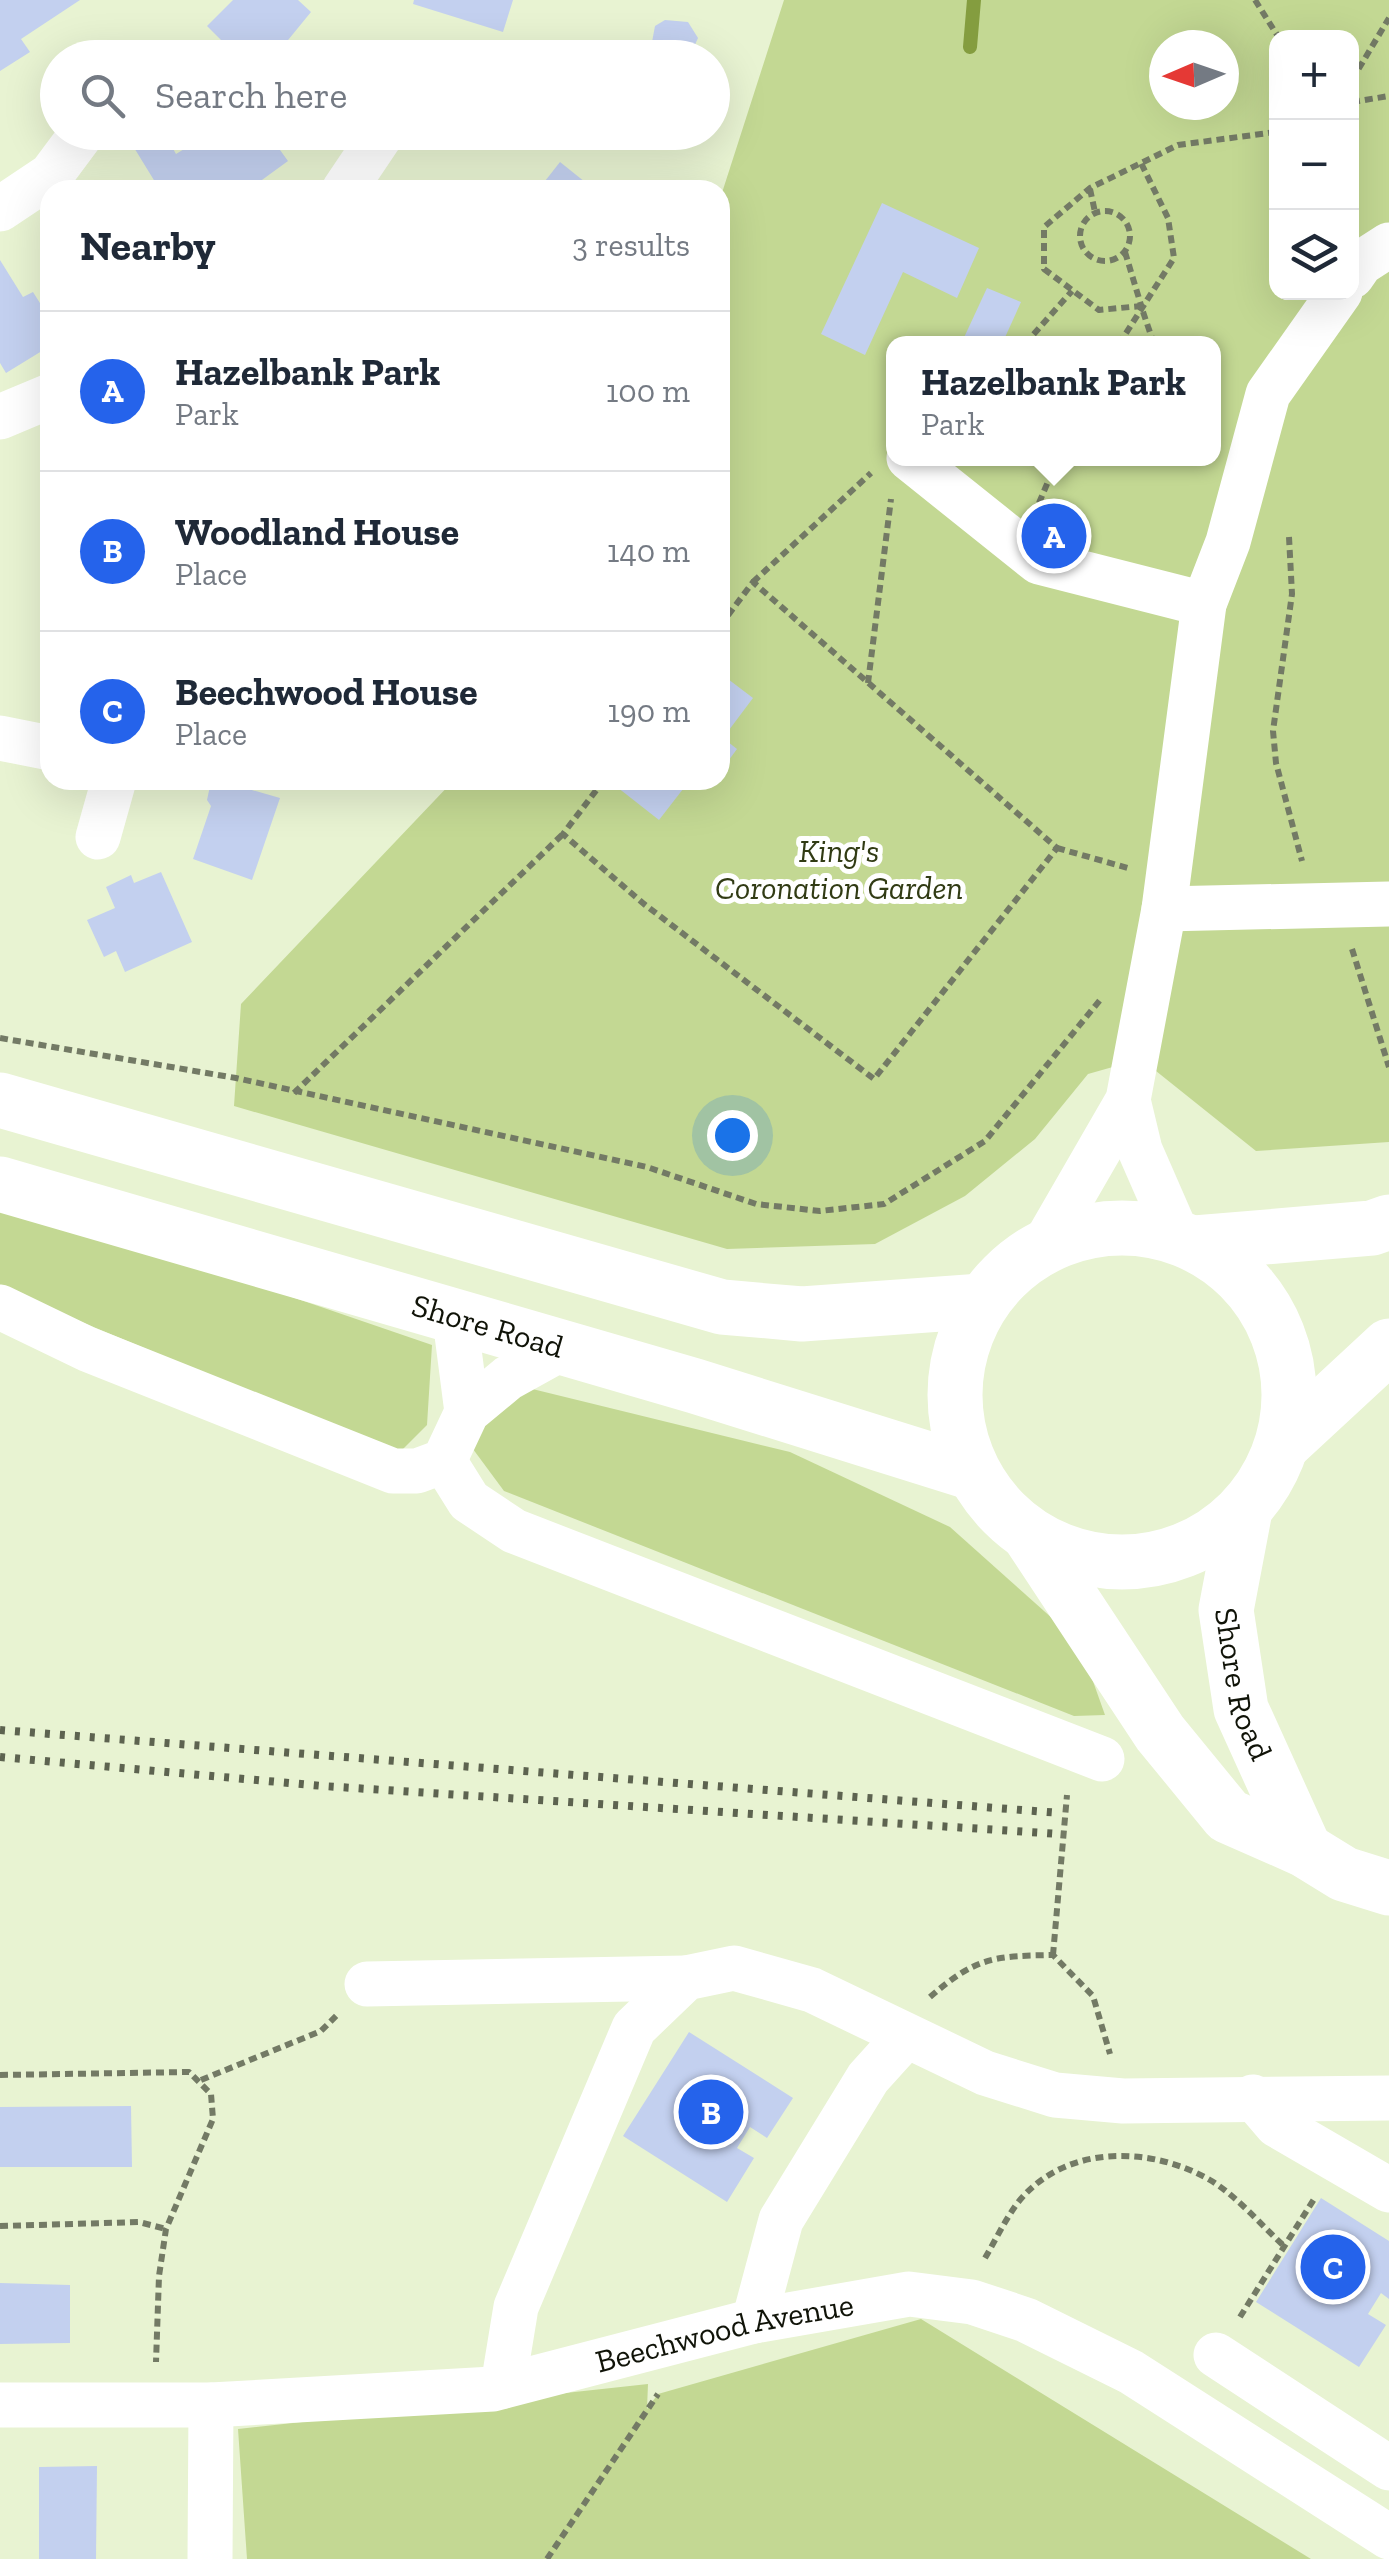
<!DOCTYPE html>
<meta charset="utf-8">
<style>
:root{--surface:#fff;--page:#f6f6f7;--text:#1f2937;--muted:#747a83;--line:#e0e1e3;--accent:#2563eb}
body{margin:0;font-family:"Zilla Slab",serif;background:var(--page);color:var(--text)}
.controls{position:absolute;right:30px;top:30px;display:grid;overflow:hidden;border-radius:20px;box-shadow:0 10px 40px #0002}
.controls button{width:90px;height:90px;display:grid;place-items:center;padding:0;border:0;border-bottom:2px solid var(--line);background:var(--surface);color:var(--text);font:50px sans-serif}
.compass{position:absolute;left:1149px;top:30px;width:90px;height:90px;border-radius:50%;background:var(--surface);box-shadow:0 10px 40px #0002;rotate:268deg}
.you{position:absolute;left:732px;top:1135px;width:35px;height:35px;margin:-25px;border:8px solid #fff;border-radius:50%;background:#1a73e8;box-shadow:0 0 0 15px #1a73e833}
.badge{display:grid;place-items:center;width:65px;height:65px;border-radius:50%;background:var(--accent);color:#fff;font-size:32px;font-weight:700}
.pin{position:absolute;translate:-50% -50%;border:5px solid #fff;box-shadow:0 2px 10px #0006}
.popup{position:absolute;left:886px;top:336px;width:335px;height:130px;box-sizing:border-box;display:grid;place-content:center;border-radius:20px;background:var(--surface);filter:drop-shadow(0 2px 8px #0005);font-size:32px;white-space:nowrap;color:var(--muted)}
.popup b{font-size:38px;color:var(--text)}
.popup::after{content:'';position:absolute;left:50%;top:100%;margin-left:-20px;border:20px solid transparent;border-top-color:var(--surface)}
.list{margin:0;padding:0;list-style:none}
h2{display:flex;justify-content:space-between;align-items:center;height:130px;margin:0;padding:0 40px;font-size:42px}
h2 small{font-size:32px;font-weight:400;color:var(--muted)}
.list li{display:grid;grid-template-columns:65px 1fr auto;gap:30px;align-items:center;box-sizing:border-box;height:160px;padding:0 40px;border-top:2px solid var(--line)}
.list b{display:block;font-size:38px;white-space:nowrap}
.list p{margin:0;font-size:32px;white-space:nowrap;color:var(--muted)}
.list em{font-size:32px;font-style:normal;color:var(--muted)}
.icon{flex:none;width:55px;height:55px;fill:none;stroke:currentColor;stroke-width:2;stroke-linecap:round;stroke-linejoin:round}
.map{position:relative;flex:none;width:1389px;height:2559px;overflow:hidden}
.search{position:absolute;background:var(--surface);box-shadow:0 10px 40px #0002;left:40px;top:40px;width:690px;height:110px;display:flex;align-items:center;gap:25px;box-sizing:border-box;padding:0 35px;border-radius:55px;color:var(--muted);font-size:38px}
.panel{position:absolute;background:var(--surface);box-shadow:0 10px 40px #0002;left:40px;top:180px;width:690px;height:610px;border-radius:30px}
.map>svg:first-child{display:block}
</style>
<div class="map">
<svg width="1389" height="2559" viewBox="0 0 1389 2559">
<rect width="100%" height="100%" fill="#e8f3d2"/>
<!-- green -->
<g fill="#c3d893" fill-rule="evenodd">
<path d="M784,0H1389V1142L1256,1151L1141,1059L1088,1074L1035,1139L965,1196L875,1244L727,1249L234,1106L241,1004L454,780H720V199ZM1276,38H1352V292H1276ZM1164,45H1224V105H1164ZM894,344H1214V458H894Z"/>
<path d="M0,1197L432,1345L427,1425L398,1454L0,1288Z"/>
<path d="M512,1384L790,1452L950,1527L1053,1619L1084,1656L1105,1715L1074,1716L504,1491L470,1445Z"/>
<path d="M921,2319L1311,2559H247L238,2429L648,2384L647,2409L658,2394Z"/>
</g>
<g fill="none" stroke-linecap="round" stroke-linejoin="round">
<!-- stream -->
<path stroke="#849d3f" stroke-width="14" d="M970,47L974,0"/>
</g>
<!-- building -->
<g fill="#c3d0ef">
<path d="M0,0H80L21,39L30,52L0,71Z"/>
<path d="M233,0H298L311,12L275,56L270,51L263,58H239L207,26Z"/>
<path d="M414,0H513L503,32L413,4Z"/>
<path d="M665,20L688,22L698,38L689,58H649L655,26Z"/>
<path d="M149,132H164L176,154L212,132H267L288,161L248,190H160L133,146Z"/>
<path d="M612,132H666L662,147Z"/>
<path d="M560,162L595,190H538Z"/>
<path d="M882,203L979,248L957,298L903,272L865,355L821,334Z"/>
<path d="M0,260L23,297L33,292L50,319V346L6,373L0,363Z"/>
<path d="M987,288L1021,302L1002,344H961Z"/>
<path d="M720,673L753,698L723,738L737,749L720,772Z"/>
<path d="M217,780L280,798L252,880L193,859L211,806L207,800L210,786Z"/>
<path d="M608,780H690L659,820Z"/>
<path d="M161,872L192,942L125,972L116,951L104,957L87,920L115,908L106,887L131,875L134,883Z"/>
<path d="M689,2032L793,2098L767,2138L750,2127L737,2148L754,2158L727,2202L623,2136Z"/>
<path d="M131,2106L132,2167H0V2107Z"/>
<path d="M1321,2198L1389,2241V2299L1381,2293L1368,2314L1386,2325L1359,2367L1256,2302Z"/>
<path d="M0,2283L70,2285V2343L0,2344Z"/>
<path d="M97,2466L96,2559H39V2467Z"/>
</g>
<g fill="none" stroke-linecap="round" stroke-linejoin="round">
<!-- path -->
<g stroke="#737a65" stroke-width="6" stroke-dasharray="8 5" stroke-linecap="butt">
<path d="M1255,0L1279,38"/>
<path d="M1352,80L1389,18"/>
<path d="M1352,102L1389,96"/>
<path d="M1090,189L1095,212"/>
<circle cx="1105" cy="236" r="25"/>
<path d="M1125,252L1141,305"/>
<path d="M1025,344L1072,291"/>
<path d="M1119,344L1174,258L1168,218L1141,163"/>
<path d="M1154,344L1141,306L1099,310L1044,269V227L1090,188L1178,145L1276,132"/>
<path d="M1039,503L1058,458"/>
<path d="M1289,537L1292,594L1273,731L1276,763L1302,861"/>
<path d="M753,582L871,473"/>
<path d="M868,683L891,499"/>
<path d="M604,780L563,834L644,904L874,1079L1057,848L753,582L720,626"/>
<path d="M1057,848L1128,868"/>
<path d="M1352,949L1389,1067"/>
<path d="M0,1038L236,1078L647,1167L756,1204L820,1211L884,1204L985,1141L1100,1000"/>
<path d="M294,1093L563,834"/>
<path d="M1053,1955L1067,1795"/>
<path d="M930,1997C976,1957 994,1956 1053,1955L1093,1996L1110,2054"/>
<path d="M0,2075L189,2072L211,2094L213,2119L166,2229L159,2276L156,2362"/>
<path d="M201,2080L321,2031L338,2014"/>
<path d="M0,2226L139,2222L166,2229"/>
<path d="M985,2258C995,2241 1004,2222 1016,2205C1062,2144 1149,2145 1210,2180C1237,2196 1261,2225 1284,2246"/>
<path d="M1240,2317L1316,2196"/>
<path d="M547,2559L658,2394"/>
</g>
<!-- minor -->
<g stroke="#fff" stroke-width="45">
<path d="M344,190L383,132"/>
<path d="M0,209L51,175L83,132"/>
<path d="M1352,276L1361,263L1389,245"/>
<path d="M0,417L50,396"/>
<path d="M909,458L1039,562L1204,604"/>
<path d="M0,738L50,748"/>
<path d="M98,837L114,780"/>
<path d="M1164,909L1389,904"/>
<path d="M1128,1100L1140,1150L1178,1237"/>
<path d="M1042,1249L1128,1100L1164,909L1204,604L1228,542L1268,394L1340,292"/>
<path d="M0,1307L87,1349L393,1471H417L444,1461L467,1412L508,1378L564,1347"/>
<path d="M455,1319L467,1412"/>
<path d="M444,1461L469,1501L514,1531L1102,1759"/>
<path d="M367,1984L686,1978"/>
<path d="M1253,2097L1277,2125L1389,2190"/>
<path d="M754,2321L781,2220L868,2078L906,2036"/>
<path d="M1216,2355L1389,2468"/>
<path d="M503,2386L516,2307L634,2028L686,1978L734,1968L812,1990L985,2073L1055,2095L1123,2101L1389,2098"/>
<path id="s1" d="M0,2405H211L493,2389L754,2321L909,2294L972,2302L1026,2320L1131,2372L1389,2537"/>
<path d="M210,2559L211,2405"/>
</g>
<!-- major -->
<g stroke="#fff" stroke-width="55">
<path id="s2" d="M1245,1510L1226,1610L1241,1709L1305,1850"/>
<path d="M1030,1536L1160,1733L1228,1816L1305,1850L1344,1874L1389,1888"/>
</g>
<!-- highway -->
<g stroke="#fff" stroke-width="55">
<path d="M0,1100L722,1307L802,1314L982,1301"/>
<path id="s3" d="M0,1184L695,1386L973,1473"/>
<circle cx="1122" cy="1395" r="167"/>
<path d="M1195,1243L1372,1228L1389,1222"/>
<path d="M1282,1445L1389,1346"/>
</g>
<!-- rail -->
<g stroke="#5d6350" stroke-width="8" stroke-dasharray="5 10" stroke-linecap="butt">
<path d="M0,1730L1060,1813"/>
<path d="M0,1757L323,1786L1060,1834"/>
</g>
</g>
<g text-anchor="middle" stroke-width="10" stroke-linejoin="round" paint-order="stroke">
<!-- park labels -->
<g font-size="32" font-style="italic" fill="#313b14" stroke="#fff">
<text x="839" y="862">King's<tspan x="839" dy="37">Coronation Garden</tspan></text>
</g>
<!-- street labels -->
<g font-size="32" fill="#101308" stroke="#fff">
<text dy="11" stroke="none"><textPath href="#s3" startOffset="508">Shore Road</textPath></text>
<text dy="11" stroke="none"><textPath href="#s2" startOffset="178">Shore Road</textPath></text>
<text dy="11" stroke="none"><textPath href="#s1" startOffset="732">Beechwood Avenue</textPath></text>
</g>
</g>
</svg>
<div class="controls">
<button>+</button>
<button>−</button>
<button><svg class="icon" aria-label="layers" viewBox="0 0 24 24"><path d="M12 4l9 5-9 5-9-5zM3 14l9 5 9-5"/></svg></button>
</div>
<svg class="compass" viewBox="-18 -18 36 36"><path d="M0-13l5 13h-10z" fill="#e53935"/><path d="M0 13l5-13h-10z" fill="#747a83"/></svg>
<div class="you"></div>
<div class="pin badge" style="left:1054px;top:536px">A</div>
<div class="popup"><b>Hazelbank Park</b>Park</div>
<div class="pin badge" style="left:711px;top:2112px">B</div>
<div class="pin badge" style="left:1333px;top:2267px">C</div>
<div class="search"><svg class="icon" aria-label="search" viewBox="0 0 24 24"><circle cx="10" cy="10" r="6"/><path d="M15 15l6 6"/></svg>Search here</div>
<section class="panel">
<h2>Nearby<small>3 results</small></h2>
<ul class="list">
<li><span class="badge">A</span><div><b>Hazelbank Park</b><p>Park</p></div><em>100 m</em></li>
<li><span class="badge">B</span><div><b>Woodland House</b><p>Place</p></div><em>140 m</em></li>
<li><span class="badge">C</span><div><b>Beechwood House</b><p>Place</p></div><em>190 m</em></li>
</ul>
</section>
</div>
